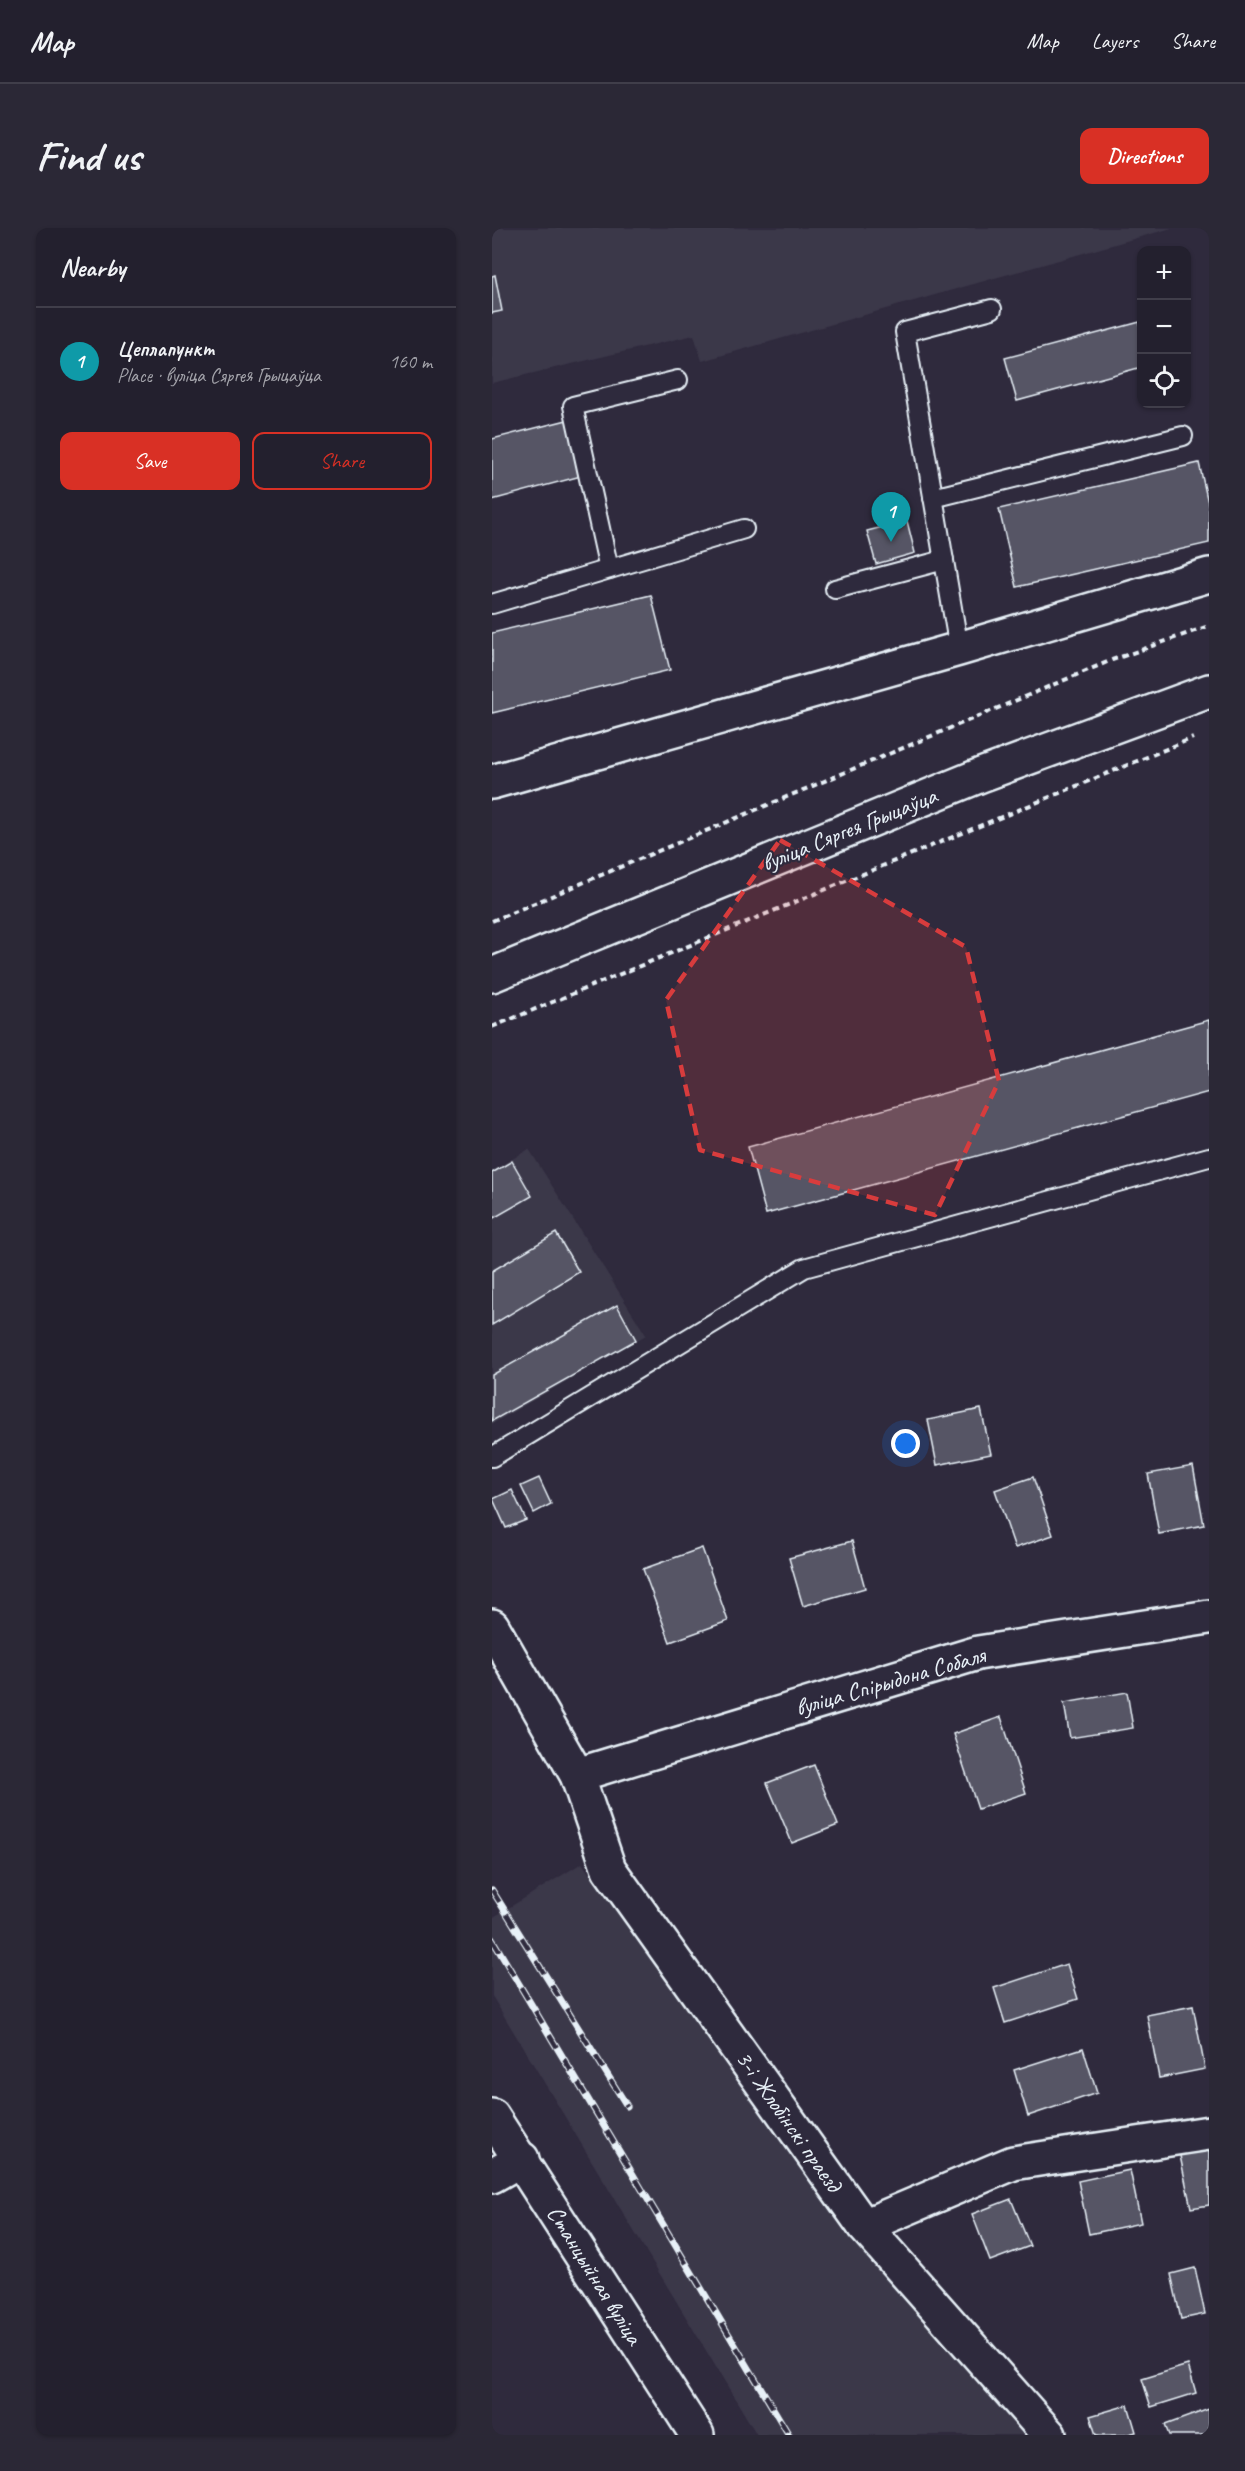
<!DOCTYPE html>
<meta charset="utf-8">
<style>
:root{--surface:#23202e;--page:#2b2836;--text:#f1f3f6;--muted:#a3a3aa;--line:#403e4a;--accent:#d93025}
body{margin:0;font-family:Caveat,sans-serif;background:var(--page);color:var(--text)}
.controls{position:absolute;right:18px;top:18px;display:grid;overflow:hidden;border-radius:12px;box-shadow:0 2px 4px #0004}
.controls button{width:54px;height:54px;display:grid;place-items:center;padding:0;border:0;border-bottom:2px solid var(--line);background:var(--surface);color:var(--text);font:30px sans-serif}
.you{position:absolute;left:414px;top:1216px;width:21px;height:21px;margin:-15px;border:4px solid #fff;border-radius:50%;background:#1a73e8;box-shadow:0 0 0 9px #1a73e833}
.badge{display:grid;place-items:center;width:39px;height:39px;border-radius:50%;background:var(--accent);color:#fff;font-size:20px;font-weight:700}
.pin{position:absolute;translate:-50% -50px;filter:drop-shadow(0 2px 3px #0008)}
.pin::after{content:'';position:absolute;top:32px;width:21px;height:18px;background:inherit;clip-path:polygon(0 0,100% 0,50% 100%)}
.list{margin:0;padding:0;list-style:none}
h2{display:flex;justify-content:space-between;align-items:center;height:78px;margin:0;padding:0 24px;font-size:26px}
h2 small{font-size:20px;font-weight:400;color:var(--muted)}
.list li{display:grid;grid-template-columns:39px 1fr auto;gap:18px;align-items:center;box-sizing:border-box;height:108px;padding:0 24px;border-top:2px solid var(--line)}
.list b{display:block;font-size:22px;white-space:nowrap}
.list p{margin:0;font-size:20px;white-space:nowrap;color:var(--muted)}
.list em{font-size:20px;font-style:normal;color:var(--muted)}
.actions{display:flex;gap:12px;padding:18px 24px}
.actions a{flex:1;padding:14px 0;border:2px solid var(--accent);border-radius:12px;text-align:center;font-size:21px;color:var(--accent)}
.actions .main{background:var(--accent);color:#fff}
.icon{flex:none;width:33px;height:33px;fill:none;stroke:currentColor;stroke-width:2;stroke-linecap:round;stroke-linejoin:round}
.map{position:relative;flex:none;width:717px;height:2207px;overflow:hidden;border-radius:12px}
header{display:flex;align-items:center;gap:36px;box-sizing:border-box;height:84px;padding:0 30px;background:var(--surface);border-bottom:2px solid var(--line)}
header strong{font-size:28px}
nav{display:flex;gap:33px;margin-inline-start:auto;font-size:21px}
.intro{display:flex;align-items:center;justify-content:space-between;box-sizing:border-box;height:144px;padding:0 36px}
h1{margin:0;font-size:42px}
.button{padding:15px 27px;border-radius:12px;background:var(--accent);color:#fff;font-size:21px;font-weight:700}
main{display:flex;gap:36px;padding:0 36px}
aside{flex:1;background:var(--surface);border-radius:12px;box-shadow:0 2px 4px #0004}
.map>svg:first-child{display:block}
</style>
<header>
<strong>Map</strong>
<nav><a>Map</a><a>Layers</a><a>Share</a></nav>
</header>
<div class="intro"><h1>Find us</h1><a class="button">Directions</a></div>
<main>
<aside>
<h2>Nearby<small></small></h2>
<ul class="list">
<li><span class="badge" style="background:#0f9aa8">1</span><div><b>Цеплапункт</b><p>Place · вуліца Сяргея Грыцаўца</p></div><em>160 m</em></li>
</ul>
<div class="actions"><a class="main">Save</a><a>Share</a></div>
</aside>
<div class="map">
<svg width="717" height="2207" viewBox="0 0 717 2207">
<rect width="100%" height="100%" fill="#2f2a3d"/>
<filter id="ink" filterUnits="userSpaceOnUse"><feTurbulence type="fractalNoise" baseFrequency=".0167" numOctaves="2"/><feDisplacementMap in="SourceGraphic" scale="12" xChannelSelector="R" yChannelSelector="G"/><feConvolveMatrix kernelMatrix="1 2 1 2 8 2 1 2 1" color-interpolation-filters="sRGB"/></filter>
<g filter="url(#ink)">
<!-- built -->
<g fill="#3b3749">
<path d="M0,0H680L210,133L202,107L0,155Z"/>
<path d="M37,921L154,1107L0,1196V943Z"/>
<path d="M90,1635L361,2012L532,2207H265L0,1768V1690Z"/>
</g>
<!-- building -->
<g fill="#575565" stroke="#e8f1f8" stroke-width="1.5">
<path d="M3,47L10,83L0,85V48Z"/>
<path d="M648,94L650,139L525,173L513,130Z"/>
<path d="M75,192L89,248L0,272V211Z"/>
<path d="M707,235L717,279V315L525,359L507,281Z"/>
<path d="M415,293L423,325L384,336L375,303Z"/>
<path d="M159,367L178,442L0,485V405Z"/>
<path d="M717,792V864L274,986L256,919Z"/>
<path d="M20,933L40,968L0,991V945Z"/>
<path d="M64,1005L87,1044L0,1097V1043Z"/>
<path d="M125,1077L144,1112L0,1193V1147Z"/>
<path d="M489,1181L499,1226L445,1237L436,1192Z"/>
<path d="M701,1238L712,1297L667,1306L656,1246Z"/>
<path d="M541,1249L561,1307L523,1320L503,1262Z"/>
<path d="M47,1250L59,1276L42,1285L29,1258Z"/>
<path d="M20,1262L34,1292L14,1300L1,1271Z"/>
<path d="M360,1313L373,1360L311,1378L297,1330Z"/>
<path d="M210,1320L236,1393L178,1414L151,1341Z"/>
<path d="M635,1464L641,1500L578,1510L572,1475Z"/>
<path d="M509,1489L534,1565L486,1581L461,1506Z"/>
<path d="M322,1537L346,1597L300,1615L275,1555Z"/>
<path d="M575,1736L586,1771L513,1795L502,1760Z"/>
<path d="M701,1778L713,1841L667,1850L655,1787Z"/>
<path d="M591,1820L605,1865L536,1888L522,1842Z"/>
<path d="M717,1917V1977L699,1980L687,1923Z"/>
<path d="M638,1942L649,1995L597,2006L586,1953Z"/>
<path d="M519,1971L538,2018L498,2033L480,1986Z"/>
<path d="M703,2040L713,2086L689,2091L679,2046Z"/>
<path d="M696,2137L704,2165L659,2179L650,2151Z"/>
<path d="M636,2177L644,2204L633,2207H604L598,2188Z"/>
<path d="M717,2181V2207H677L673,2197Z"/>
</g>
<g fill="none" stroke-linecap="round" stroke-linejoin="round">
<!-- service casing -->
<g stroke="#e8f1f8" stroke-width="22">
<g id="service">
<path d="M441,270L691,208"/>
<path d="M117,341L81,178L186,152"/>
<path d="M343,361L452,332"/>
<path d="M0,376L252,301"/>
<path d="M467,421L413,104L500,81"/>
<path d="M0,1229L312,1040L717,929"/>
</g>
</g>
<!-- minor casing -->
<g stroke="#e8f1f8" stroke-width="38">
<g id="minor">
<path d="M0,554L467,421L717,347"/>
<path d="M0,1398L85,1547L117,1641L372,1998L557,2207"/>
<path d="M85,1547L486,1425L717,1389"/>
<path d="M0,1948L30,1931"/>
<path d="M372,1998L521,1935L717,1905"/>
</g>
</g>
<!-- tertiary casing -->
<g stroke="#e8f1f8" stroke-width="38">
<path id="tertiary" d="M0,1888L205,2207"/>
</g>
<!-- primary casing -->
<g stroke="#e8f1f8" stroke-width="38">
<path id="primary" d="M0,747L489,547L717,463"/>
</g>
<!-- path -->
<g stroke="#e8f1f8" stroke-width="4" stroke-dasharray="6 4.5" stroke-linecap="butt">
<path d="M0,693L620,432L717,398"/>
<path d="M0,799L701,510"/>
</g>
<!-- service -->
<use href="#service" stroke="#2f2a3d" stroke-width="18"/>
<!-- minor -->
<use href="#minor" stroke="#2f2a3d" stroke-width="33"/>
<!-- tertiary -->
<use href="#tertiary" stroke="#2f2a3d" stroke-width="33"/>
<!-- primary -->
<use href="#primary" stroke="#2f2a3d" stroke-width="33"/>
<!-- rail casing -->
<g stroke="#e8f1f8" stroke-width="7">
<g id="rail">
<path d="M0,1662L135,1878"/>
<path d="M0,1711L297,2207"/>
</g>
</g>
<!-- rail -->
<use href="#rail" stroke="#2f2a3d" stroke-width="4.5" stroke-dasharray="14" stroke-linecap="butt"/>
</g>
</g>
<!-- marked area -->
<path fill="#d83c3d" fill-opacity="0.2" stroke="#d83c3d" stroke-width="4.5" stroke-dasharray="12 8" stroke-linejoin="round" d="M288,612L474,719L507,853L443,987L208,922L174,772Z"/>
<g text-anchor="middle" stroke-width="4.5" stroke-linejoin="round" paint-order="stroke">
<!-- street labels -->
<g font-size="24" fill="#e8f1f8" stroke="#2f2a3d">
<text transform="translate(357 601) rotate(-22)" y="8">вуліца Сяргея Грыцаўца</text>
<text transform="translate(398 1453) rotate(-16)" y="8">вуліца Спірыдона Собаля</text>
<text transform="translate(297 1893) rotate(55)" y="8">3-і Жлобінскі праезд</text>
<text transform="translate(103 2047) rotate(58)" y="8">Станцыйная вуліца</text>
</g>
</g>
</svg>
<div class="controls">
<button>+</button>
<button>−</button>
<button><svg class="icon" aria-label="locate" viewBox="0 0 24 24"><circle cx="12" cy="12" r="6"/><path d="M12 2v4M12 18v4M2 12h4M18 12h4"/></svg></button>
</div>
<div class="you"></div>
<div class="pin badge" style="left:399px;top:314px;background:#0f9aa8">1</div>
</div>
</main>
